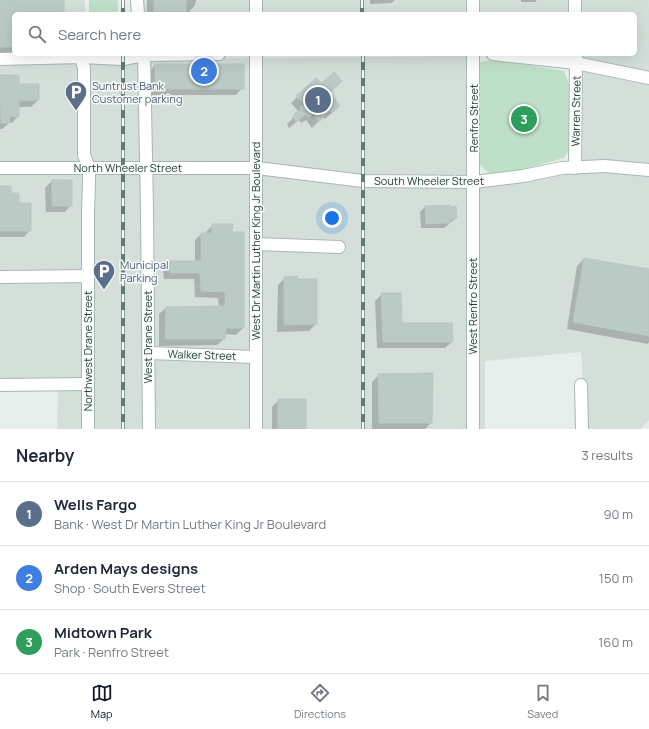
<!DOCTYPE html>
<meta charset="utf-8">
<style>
:root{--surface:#fff;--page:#f6f6f7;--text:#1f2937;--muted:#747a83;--line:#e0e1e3;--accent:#111827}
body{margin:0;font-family:Manrope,sans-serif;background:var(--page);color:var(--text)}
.you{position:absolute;left:332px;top:218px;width:14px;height:14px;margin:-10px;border:3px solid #fff;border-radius:50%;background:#1a73e8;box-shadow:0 0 0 6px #1a73e833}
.badge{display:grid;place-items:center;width:26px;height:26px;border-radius:50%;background:var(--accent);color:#fff;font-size:13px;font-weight:700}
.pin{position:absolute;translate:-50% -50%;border:2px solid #fff;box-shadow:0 1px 4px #0006}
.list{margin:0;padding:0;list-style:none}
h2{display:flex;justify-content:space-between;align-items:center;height:52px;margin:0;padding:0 16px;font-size:17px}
h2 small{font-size:13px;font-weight:400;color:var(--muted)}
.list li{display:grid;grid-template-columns:26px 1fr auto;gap:12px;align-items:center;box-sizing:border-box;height:64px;padding:0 16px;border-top:1px solid var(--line)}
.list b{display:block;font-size:15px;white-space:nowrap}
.list p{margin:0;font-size:13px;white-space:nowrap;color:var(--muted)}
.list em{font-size:13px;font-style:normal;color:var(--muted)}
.icon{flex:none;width:22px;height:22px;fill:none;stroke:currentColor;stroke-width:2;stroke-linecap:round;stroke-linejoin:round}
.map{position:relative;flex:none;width:649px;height:429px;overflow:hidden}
.search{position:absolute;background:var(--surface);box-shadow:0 4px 16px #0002;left:12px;right:12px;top:12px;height:44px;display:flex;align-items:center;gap:10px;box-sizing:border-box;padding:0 14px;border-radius:6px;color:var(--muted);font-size:15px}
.sheet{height:244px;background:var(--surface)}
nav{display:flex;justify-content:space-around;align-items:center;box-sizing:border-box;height:56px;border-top:1px solid var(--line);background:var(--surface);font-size:11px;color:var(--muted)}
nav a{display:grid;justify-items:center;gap:2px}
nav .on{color:var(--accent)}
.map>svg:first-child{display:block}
</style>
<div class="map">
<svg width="649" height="429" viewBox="0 0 649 429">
<rect width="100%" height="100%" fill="#e6efeb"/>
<!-- built -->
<g fill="#d4dfda">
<path d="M0,0H85V14H14V54H0Z"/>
<path d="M142,0H251V14H143Z"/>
<rect x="261" y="0" width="207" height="14"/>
<rect x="478" y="0" width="92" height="14"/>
<path d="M580,0H649V73L581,59V54H635V14H581Z"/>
<path d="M468,56L469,178L363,176L262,164L261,58Z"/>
<path d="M250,58L251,163L151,164L149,59Z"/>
<path d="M139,61L141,164H93L90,155L88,62Z"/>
<path d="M77,62L79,69L82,164L0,163V64Z"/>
<path d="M581,69L649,83V165L580,163Z"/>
<path d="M606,170L649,174V420L641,429H587L586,380H583L581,352L485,361V429H478L479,186L563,173Z"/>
<path d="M251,172L250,353L154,349L151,173Z"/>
<path d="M0,173H84L82,271L0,272Z"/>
<path d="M94,173H141L144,429H94L93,383Z"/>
<path d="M262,173L468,187L467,429H261V249L344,251V242L261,240Z"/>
<path d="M82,281V380H0V282Z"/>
<path d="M154,358L250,362L251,429H154Z"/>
<path d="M58,389H83V429H57Z"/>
</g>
<!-- green -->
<g fill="#bfe0c8">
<rect x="89" y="0" width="29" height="14"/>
<path d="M498,60L564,71L570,87L569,150L564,158C548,162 505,177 490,173C485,171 482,166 478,163L477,68L480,62Z"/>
</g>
<!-- shadow -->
<g fill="#0003">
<path d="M0,0H63V14H14V53H0Z"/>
<path d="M147,0H196L195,5L189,12H185V14H147Z"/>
<path d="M370,0H395L391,3L370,4Z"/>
<path d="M521,0H537L535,2H521Z"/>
<path d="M201,12H215V14H199Z"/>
<path d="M155,65L242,88L236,95H149V72Z"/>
<path d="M0,76H18V85L38,100L31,107H18V116L12,123H9L2,129H0Z"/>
<path d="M316,79L339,106L325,119L323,117L312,128L306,120L301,123L299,120L289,128L287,124L295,116L294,114L298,111L291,103Z"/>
<path d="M52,181H71V205L65,212H46L45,188Z"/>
<path d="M0,187L10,194L18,204L30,230L24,237H0Z"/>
<path d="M425,207L456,218L444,228H421L420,212Z"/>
<path d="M213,225L231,233L243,328L236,335L224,334V339L217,345L159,346V314L166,308L219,307L218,298L195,297L194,279H164L163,269L170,262H195V240L201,234H206V232Z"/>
<path d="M584,259L649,270V342L648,344L567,329L577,266Z"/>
<path d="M285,278L316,324L309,331L277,332L278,285Z"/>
<path d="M382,294L401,324L452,342L445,348H377L375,301Z"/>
<path d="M379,375L431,423L425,429H372V382Z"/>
<path d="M279,400L305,429H272V407Z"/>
</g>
<!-- building -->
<g fill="#bbcac4" stroke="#b8c9c2">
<path d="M0,0H64V14H14V47H0Z"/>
<rect x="154" y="0" width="32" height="14"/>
<rect x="155" y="64" width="89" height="25"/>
<path d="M334,72L342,81L330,93L340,106L332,113L330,111L319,122L313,114L308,117L306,114L296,122L293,116L301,109L300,107L304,104L296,96L316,78L322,83Z"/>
<path d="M0,75H19V84H39V100L19,101V117L10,116V123H1Z"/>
<rect x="52" y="180" width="20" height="26"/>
<path d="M0,186H11V193H19V203H31V231H0Z"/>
<path d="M450,205V207L456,206L457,218L450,220V223L426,224L425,206Z"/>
<path d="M212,224H233L232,232H244V328H226L225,339H165L166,307L225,306V292L201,291L200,273H170V261H201V233H212Z"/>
<path d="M584,258L649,269V336L573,322Z"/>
<path d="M298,276L297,279H317V324L284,325V277Z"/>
<path d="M381,293H401L402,323H452L453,342H383Z"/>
<path d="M433,373L432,423H379L378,374Z"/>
<rect x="278" y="399" width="28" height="30"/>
</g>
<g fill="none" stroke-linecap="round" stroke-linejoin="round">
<!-- minor casing -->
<g stroke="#a8b8b2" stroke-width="14">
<g id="minor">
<path d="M137,0L138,14"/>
<path d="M473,0V14"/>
<path d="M575,0V14"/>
<path d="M256,14V0"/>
<path d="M144,54L147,209L149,429"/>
<path d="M256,54V429"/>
<path d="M493,54L576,63L649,78"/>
<path d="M81,57L84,68V155L89,168V183L88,211V429"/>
<path d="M0,59L81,57L123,59L144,55L219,54"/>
<path d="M0,168H257L363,181L474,182L523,176L562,168L605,166L649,170"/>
<path d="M575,168L576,54"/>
<path d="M256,244L339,247"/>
<path d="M0,277L88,276"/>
<path d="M149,353L255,357"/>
<path d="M0,385L88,384"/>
<path d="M581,385L582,429"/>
<path d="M473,429V54"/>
</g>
</g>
<!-- minor -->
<use href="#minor" stroke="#fff" stroke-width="12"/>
<!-- rail casing -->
<g stroke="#5f7d75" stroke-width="4">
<g id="rail">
<path d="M123,0V14"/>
<path d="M362,0V14"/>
<path d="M123,54V429"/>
<path d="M363,54V429"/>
</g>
</g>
<!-- rail -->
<use href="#rail" stroke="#f7fbf9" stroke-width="2.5" stroke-dasharray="8" stroke-linecap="butt"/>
</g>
<!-- icons -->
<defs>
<g id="parking-pin" transform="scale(1.15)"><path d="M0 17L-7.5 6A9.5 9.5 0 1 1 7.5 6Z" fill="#5c6f8a" stroke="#f7fbf9"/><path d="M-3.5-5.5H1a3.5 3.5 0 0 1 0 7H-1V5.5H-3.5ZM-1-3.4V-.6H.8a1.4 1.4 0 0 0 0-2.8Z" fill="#fff"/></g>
</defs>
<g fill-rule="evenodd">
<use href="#parking-pin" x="76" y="92"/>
<use href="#parking-pin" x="104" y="271"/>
</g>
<g text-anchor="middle" stroke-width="3" stroke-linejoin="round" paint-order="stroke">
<!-- service labels -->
<g font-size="11" fill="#4e5e75" stroke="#f7fbf9" text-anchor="start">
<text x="92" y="90">Suntrust Bank<tspan x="92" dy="13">Customer parking</tspan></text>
<text x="120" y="269">Municipal<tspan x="120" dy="13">Parking</tspan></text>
</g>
<!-- street labels -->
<g font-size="11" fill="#24423a" stroke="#f7fbf9">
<text transform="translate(576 111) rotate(-89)" y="4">Warren Street</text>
<text transform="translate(474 118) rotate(-90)" y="4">Renfro Street</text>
<text x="128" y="172">North Wheeler Street</text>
<text x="429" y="185">South Wheeler Street</text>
<text transform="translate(256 241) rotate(-90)" y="4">West Dr Martin Luther King Jr Boulevard</text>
<text transform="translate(473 306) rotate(-90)" y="4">West Renfro Street</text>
<text transform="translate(148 337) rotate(-90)" y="4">West Drane Street</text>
<text transform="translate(88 351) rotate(-90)" y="4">Northwest Drane Street</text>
<text transform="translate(202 355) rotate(2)" y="4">Walker Street</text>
</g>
</g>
</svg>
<div class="you"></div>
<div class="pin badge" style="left:318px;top:100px;background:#5c6f8a">1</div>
<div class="pin badge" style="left:204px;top:71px;background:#3f7fe0">2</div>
<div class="pin badge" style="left:524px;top:119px;background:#2e9e5b">3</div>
<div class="search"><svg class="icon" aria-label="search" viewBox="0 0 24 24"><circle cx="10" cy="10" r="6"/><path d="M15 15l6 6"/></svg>Search here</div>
</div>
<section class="sheet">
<h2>Nearby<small>3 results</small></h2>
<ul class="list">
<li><span class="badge" style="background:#5c6f8a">1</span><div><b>Wells Fargo</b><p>Bank · West Dr Martin Luther King Jr Boulevard</p></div><em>90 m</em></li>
<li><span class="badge" style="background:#3f7fe0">2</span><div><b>Arden Mays designs</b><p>Shop · South Evers Street</p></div><em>150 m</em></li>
<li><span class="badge" style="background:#2e9e5b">3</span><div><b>Midtown Park</b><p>Park · Renfro Street</p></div><em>160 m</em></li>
</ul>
</section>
<nav>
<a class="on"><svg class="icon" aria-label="map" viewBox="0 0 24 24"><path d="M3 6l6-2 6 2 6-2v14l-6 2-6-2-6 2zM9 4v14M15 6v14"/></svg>Map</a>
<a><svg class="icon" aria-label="directions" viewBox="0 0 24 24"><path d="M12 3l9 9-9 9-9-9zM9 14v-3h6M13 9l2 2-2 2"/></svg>Directions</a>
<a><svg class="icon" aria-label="saved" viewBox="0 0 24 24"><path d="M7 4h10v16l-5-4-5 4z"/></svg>Saved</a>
</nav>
